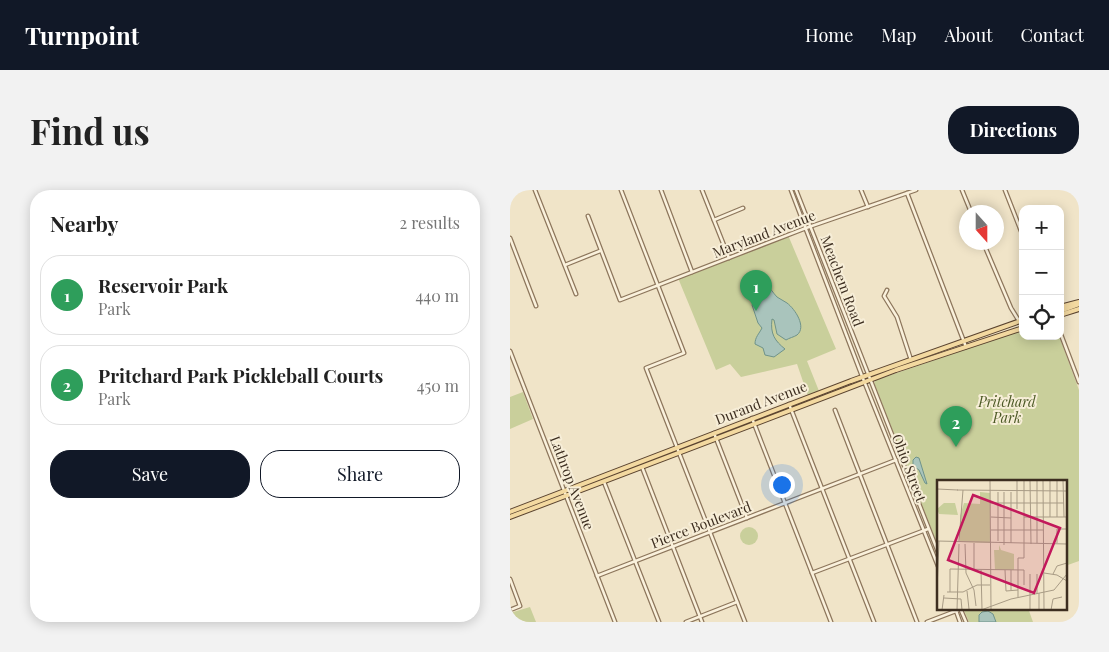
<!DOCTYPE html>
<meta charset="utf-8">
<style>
:root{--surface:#fff;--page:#f2f2f2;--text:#222;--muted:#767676;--line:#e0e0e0;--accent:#111827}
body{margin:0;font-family:"Playfair Display",serif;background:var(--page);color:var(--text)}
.controls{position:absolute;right:15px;top:15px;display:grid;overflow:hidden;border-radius:10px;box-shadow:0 2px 12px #0003}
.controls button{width:45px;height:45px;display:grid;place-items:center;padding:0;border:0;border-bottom:1px solid var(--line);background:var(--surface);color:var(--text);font:25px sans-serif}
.compass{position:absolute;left:449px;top:15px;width:45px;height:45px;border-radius:50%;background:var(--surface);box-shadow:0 2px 12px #0003;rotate:159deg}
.you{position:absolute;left:271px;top:294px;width:18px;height:18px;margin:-12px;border:4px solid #fff;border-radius:50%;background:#1a73e8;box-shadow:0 0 0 8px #1a73e833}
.badge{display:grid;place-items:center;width:32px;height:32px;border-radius:50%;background:var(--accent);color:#fff;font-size:16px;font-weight:700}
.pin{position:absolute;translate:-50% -41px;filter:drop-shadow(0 1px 2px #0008)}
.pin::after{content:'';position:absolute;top:26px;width:18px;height:15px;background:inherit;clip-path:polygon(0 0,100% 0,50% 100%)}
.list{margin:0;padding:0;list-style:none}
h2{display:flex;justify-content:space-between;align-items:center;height:65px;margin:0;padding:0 20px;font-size:21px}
h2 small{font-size:16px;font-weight:400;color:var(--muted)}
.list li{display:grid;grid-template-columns:32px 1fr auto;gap:15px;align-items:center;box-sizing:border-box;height:80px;margin:0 10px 10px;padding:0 10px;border:1px solid var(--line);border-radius:20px}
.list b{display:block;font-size:19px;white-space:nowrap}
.list p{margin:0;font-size:16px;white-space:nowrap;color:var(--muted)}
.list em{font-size:16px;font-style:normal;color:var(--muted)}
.actions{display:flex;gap:10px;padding:15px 20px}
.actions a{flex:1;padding:11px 0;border:1px solid var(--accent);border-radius:20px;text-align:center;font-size:18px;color:var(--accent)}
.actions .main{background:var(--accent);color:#fff}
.icon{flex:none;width:28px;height:28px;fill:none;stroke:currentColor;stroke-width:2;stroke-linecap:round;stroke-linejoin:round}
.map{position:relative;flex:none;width:569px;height:432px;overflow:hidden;border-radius:20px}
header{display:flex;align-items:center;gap:30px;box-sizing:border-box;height:70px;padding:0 25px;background:var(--accent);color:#fff}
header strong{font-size:24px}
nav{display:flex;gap:28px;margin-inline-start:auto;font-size:18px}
.intro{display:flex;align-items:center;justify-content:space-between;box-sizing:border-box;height:120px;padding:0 30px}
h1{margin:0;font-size:35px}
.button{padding:12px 22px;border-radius:20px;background:var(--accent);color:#fff;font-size:18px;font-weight:700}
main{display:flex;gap:30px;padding:0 30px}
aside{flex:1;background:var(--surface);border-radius:20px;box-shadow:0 2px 12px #0003}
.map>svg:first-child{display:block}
</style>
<header>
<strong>Turnpoint</strong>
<nav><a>Home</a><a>Map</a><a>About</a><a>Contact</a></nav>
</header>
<div class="intro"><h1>Find us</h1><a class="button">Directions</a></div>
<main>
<aside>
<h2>Nearby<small>2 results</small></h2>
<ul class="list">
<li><span class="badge" style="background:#2e9e5b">1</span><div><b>Reservoir Park</b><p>Park</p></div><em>440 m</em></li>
<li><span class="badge" style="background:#2e9e5b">2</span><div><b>Pritchard Park Pickleball Courts</b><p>Park</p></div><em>450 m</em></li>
</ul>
<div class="actions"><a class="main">Save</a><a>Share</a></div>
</aside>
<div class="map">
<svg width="569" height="432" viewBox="0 0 569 432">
<rect width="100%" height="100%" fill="#f0e4c8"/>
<!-- green -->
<g fill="#c9cf9b">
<path d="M278,45L326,159L297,171L309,201L298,206L287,174L231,187L220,174L206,180L168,88Z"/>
<path d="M513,140V146H549L569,200V371L555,376V291H428V356L364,193L366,190Z"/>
<path d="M13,202L23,229L0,239V207Z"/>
<circle cx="239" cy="346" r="9"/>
<path d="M20,417L26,432H0V423Z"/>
<path d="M453,418H518L523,432H459Z"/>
</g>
<!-- water -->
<g fill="#a9c4bc" stroke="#6f938a">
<path d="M256,96C261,98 263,103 267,107C270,109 274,111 277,113C285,119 297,137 287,145C284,147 279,148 276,150L267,144L264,130L262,129C260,144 265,151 275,159L264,167L255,165L253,158L245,154C245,147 249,144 252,138L248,133L242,115L250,99Z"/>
<path d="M406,267L409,268L417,294L415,293L409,280L403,276V270Z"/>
<path d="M478,421L483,424L486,432H469V425L472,422Z"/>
</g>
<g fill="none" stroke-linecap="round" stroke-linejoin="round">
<!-- minor casing -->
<g stroke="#8d765c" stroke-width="5">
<g id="minor">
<path d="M25,0L66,104"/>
<path d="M111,0L174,163L136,178L235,432"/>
<path d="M151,0L182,82"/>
<path d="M192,0L219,68"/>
<path d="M351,0L358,17"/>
<path d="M452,0L461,22"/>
<path d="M495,0L513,46"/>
<path d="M397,3L456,157"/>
<path d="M78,26L110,110L296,38L406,0"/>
<path d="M204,30L233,18"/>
<path d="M0,48L26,116"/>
<path d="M473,52L501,118L509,131"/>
<path d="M55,75L90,61"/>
<path d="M377,100L374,106L387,127L401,170"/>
<path d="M279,214L364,432"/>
<path d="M325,220L407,432"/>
<path d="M242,228L321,432"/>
<path d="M204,243L237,328"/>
<path d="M132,277L192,432"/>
<path d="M94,292L149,432"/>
<path d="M302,383L418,339"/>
<path d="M87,386L386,270"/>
<path d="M0,389L10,416L0,420"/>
<path d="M176,432L227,412"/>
<path d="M417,432L451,419"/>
</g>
</g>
<!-- tertiary casing -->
<g stroke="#8d765c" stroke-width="5">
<g id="tertiary">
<path d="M281,0L352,186L428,376"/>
<path d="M286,0L428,362"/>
<path d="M550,142L569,192"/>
<path d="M0,161L105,432"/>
<path d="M445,418L450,432"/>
<path d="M450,418L456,432"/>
</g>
</g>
<!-- primary casing -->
<g stroke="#5b4430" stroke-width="6">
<g id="primary">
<path d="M550,117L569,112"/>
<path d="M550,121L569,114"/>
<path d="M550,125L569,119"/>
<path d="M0,322L341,191L513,130"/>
<path d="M0,327L386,180L513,138"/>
</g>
</g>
<!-- minor -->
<use href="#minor" stroke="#faf1dc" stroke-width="2.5"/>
<!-- tertiary -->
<use href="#tertiary" stroke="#faf1dc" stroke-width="2.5"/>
<!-- primary -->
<use href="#primary" stroke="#f3d9a0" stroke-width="4"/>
</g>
<g text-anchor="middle" stroke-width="4" stroke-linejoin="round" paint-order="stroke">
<!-- street labels -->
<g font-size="14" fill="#3d2e20" stroke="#f7eed8">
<text transform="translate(254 44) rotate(-21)" y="5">Maryland Avenue</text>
<text transform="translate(332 91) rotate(69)" y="5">Meachem Road</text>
<text transform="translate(251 213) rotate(-21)" y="5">Durand Avenue</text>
<text transform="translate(399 278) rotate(69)" y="5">Ohio Street</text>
<text transform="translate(62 293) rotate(69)" y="5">Lathrop Avenue</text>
<text transform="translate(191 335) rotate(-21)" y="5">Pierce Boulevard</text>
</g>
<!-- park labels -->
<g font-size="14" font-style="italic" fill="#4d5a26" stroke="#f7eed8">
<text x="497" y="217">Pritchard<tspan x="497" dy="16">Park</tspan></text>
</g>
</g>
<!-- overview -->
<g transform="translate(427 290)">
<rect width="130" height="130" fill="#f0e4c8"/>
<path d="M43,12L53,13V63L23,62V36L27,23L43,24ZM7,23H18L21,35L2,34L0,29ZM62,65L64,70L77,74V90H58L57,70H62Z" fill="#c9cf9b"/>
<path fill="none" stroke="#a89b85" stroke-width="1" d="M53,0L54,130M80,0V29M93,0L94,64M100,0V63M106,0L107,130M113,0V37M120,0V37M126,0L127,37M0,9L21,10M20,10L130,11M61,12V61M67,12V65M74,12V63M53,23H127M54,37L74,38M87,37H130M54,50H107M0,61L130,64M22,61L26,10M120,63V49H130M28,64L29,93L37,110L39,126M13,89L87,90V105M13,89V112M37,89V63M44,90L45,129M68,90L69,111L81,110M107,93L120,95L130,101M100,94V114M116,94L120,86L130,83M0,110L2,61M74,110V90M30,111L32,129M10,112H26L40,105H53M81,117V78H87V0M7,118L24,119L25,130M5,130L7,115M20,130L22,64M44,130L74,119L117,110L130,94M93,130V94M102,130V113M114,130L116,119L125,117"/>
<path fill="#c2185b" fill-opacity="0.15" stroke="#c2185b" stroke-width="2.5" d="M36,15L123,48L97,113L11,80Z"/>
<rect width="130" height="130" fill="none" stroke="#3d2e20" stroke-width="2.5"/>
</g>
</svg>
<div class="controls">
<button>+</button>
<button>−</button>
<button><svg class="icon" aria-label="locate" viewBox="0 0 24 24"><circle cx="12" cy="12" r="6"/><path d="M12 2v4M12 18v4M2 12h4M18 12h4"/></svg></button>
</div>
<svg class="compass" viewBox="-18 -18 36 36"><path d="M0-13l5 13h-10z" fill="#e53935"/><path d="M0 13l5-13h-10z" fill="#767676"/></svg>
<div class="you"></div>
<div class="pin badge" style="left:246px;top:121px;background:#2e9e5b">1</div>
<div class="pin badge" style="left:446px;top:257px;background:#2e9e5b">2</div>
</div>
</main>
